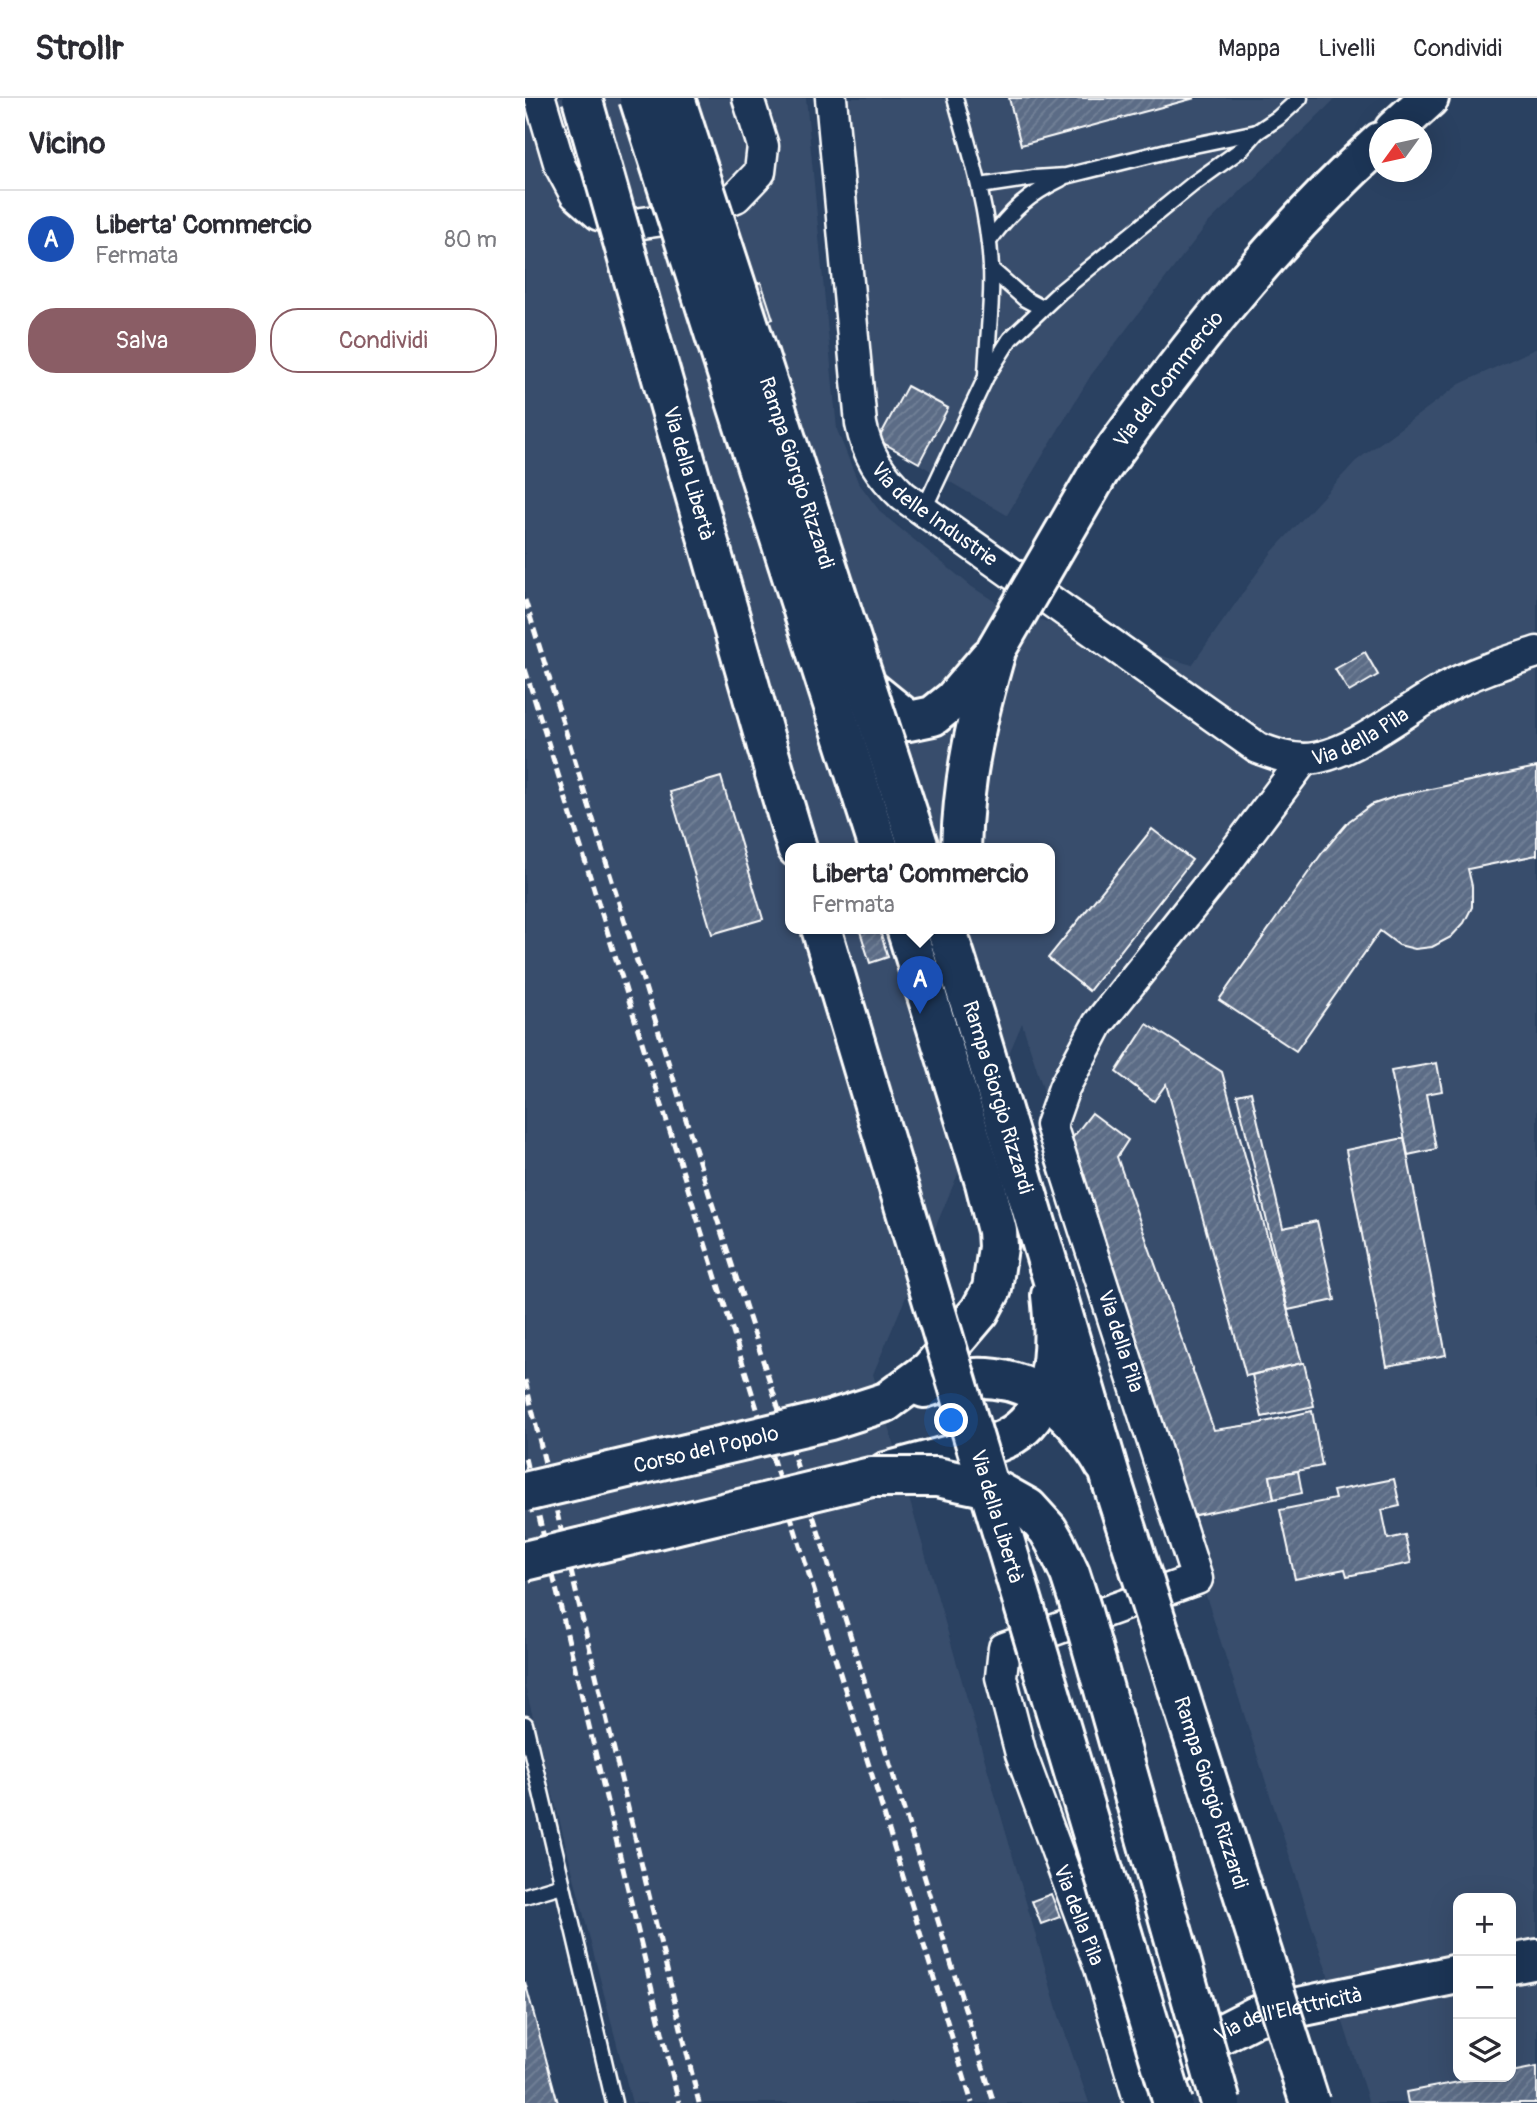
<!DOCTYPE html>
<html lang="it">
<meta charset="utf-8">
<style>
:root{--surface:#fff;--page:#f2f2f3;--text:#2b2b33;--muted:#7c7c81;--line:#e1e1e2;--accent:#8a5d65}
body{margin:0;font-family:Pangolin,sans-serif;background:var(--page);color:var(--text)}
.controls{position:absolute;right:21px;bottom:21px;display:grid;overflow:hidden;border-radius:14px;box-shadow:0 7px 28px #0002}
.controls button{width:63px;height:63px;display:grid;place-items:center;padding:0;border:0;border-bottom:2px solid var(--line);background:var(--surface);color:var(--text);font:35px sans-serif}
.compass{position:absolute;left:844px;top:21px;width:63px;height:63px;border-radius:50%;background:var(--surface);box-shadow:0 7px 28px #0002;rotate:237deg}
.you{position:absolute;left:427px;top:1323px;width:24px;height:24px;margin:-18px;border:5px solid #fff;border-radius:50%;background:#1a73e8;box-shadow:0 0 0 10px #1a73e833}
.badge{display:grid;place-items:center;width:46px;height:46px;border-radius:50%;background:var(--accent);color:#fff;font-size:23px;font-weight:700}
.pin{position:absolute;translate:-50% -58px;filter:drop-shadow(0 2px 4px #0008)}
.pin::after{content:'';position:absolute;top:37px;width:24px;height:21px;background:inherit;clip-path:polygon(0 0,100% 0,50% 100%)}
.popup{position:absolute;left:260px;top:745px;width:270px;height:91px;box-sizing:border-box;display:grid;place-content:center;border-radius:14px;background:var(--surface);filter:drop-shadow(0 2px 5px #0005);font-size:23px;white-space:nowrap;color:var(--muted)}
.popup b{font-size:26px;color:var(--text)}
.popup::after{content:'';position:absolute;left:50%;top:100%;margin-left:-14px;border:14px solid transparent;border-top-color:var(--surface)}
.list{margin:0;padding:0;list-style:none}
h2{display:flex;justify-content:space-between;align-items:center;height:91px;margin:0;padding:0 28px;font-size:30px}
h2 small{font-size:23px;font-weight:400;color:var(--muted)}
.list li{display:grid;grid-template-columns:46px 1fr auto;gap:21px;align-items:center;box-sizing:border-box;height:98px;padding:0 28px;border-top:2px solid var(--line)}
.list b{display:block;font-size:26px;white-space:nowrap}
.list p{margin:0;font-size:23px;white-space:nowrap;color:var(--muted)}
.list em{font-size:23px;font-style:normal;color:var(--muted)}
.actions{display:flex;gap:14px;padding:21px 28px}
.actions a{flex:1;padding:16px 0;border:2px solid var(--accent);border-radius:28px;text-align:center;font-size:24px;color:var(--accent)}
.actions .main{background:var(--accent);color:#fff}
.icon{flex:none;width:38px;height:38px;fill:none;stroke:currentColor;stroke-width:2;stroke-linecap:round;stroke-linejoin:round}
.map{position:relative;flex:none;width:1012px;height:2005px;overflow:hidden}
header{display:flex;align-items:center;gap:42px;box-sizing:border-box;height:98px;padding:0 35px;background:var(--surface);border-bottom:2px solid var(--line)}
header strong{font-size:33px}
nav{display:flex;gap:38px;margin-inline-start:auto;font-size:24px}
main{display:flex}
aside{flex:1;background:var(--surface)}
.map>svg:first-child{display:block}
</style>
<header>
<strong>Strollr</strong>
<nav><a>Mappa</a><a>Livelli</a><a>Condividi</a></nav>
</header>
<main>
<aside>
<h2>Vicino<small></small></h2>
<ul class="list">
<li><span class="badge" style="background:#1a4fb4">A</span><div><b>Liberta' Commercio</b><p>Fermata</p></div><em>80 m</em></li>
</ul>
<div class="actions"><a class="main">Salva</a><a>Condividi</a></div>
</aside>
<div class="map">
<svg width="1012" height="2005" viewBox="0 0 1012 2005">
<defs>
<pattern id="building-hatch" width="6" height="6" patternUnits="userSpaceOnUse" patternTransform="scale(1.75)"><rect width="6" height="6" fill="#5b6c86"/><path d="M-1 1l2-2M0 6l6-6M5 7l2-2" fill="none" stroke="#748298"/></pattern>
</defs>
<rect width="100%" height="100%" fill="#2a4161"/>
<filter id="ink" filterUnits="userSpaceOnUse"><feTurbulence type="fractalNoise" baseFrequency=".0143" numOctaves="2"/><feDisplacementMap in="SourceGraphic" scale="14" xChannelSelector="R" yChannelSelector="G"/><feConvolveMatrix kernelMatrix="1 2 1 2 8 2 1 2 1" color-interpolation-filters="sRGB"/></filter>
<g filter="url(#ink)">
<!-- built -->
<g fill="#394e6c" fill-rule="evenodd">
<path d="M0,0H281L312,332L333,384L356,415L447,489L483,512L667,567L747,454L831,363L935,286L1012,250V2005H844L497,925L348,1276L534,1918L564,2005H107L0,1588ZM266,750H524V830H266ZM933,1800H986V1979H933Z"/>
<path d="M323,0H811L683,125L566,277L482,417L353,342Z"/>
</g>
<!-- building -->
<g fill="url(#building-hatch)" stroke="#fff" stroke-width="2">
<path d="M484,0H670L496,47Z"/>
<path d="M236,184L248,221L235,225L223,189Z"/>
<path d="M382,288L423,310L394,365L353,342Z"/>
<path d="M840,554L853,577L824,594L810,571Z"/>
<path d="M1012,669V757L943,771L947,788V809L939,825L926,839L907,849L890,851L874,847L855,833L771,953L694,902L797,755L824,723L846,707L872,698Z"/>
<path d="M196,679L238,821L187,836L145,694Z"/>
<path d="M627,731L667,762L564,893L523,860Z"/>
<path d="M334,830H354L363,859L345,865Z"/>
<path d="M622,926L697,974L777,1265L721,1278L641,986L629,1003L591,974Z"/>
<path d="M912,965L917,993L901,996L911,1051L883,1057L866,973Z"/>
<path d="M726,994L758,1130L792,1123L810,1202L763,1212L712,997Z"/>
<path d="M567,1015L603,1042L592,1059L689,1332L731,1326L787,1313L797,1368L745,1378L749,1401L661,1419L542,1047Z"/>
<path d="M879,1040L921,1257L862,1268L821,1052Z"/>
<path d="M777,1265H779L789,1308L737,1319L727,1277Z"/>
<path d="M773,1373L777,1395L749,1401L745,1378Z"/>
<path d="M869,1381L875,1408L857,1412L863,1441L880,1437L886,1465L822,1478L820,1471L770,1481L755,1412L810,1401L808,1393Z"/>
<path d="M526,1796L535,1819L516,1826L507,1803Z"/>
<path d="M0,1884L33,2005H0Z"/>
<path d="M1012,1969V2005H883L881,1994L960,1979H986V1974Z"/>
</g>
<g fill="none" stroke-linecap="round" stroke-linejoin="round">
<!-- lane casing -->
<g stroke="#fff" stroke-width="19">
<g id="lane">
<path d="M430,0C446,56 463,111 466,169C468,205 462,241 461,278"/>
<path d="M455,88L509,80L541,78L650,51L732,34"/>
<path d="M464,143C486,113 503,97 536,81"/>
<path d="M466,171L500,201L517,210"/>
<path d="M398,413L461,279L485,241L535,194L668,86L718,50L732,34L753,20L775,0"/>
<path d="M0,1626L89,2005"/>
<path d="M0,1798L37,1787"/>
</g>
</g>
<!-- street casing -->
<g stroke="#fff" stroke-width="35">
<g id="street">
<path d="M15,0L35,68L50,96L74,117L110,126L160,119L211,99L235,74L238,48L223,0"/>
<path id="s1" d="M306,0L336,326C342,357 355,376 378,398L733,650C749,656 763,661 780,661C825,660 882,610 922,589C950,574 982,564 1012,554"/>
<path d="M615,2005L575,1870L496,1656L476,1579L479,1550L672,1481L526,1027L539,990L573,926L702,764L779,661"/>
</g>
</g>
<!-- secondary casing -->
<g stroke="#fff" stroke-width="44">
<g id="secondary">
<path d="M869,32L904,0"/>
<path id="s2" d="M574,374C658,256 747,142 855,44"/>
<path d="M342,589L384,623L408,618L428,602L464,560"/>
<path d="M436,750C438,678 452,618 472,550"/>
<path d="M399,1290C462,1268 517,1281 558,1335C565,1345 574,1355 579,1366"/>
<path d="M361,1304L405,1272L455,1213L467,1191L473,1149L472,1133L460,1085L381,830"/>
<path d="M361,1374L473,1344C532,1322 532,1249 526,1197"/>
<path d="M986,1866L1012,1861"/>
<path id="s3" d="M619,2005L646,1972L688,1940L731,1918L933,1876"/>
</g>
</g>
<!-- primary casing -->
<g stroke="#fff" stroke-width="44">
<path id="primary" d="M524,1169L587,1384"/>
</g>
<!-- highway casing -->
<g stroke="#fff" stroke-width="44">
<g id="highway">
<path d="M241,645L272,750"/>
<path id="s4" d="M421,830L449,918L524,1169"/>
</g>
</g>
<!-- lane -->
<use href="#lane" stroke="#1d3557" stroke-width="14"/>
<!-- street -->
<use href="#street" stroke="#1d3557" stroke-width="30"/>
<!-- secondary -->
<use href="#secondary" stroke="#1d3557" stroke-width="38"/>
<!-- primary -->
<use href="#primary" stroke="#1d3557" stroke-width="38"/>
<!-- highway -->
<use href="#highway" stroke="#1d3557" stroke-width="38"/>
<!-- rail -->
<g stroke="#fff" stroke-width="5" stroke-dasharray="10 5" stroke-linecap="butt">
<path d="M0,502L186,1102L296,1442L469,2005"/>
<path d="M0,571L351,1690L447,2005"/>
<path d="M0,1282L174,2005"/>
<path d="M0,1360L154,2005"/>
</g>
<!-- secondary-bridge casing -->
<g stroke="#fff" stroke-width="44" stroke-linecap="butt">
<g id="secondary-bridge">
<path d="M114,0L354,750"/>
<path d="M472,550L574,374"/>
<path id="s5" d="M0,1394L305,1322L361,1304"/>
<path d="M0,1463L346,1379H412L469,1391L503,1410L523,1432L530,1444L545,1476L556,1510L696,2005"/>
</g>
</g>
<!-- primary-bridge casing -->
<g stroke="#fff" stroke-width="44" stroke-linecap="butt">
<g id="primary-bridge">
<path id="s6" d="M587,1384L785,2005"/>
</g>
</g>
<!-- highway-bridge casing -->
<g stroke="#fff" stroke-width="44" stroke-linecap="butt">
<g id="highway-bridge">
<path id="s7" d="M57,0L241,645"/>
<path id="s8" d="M150,0L394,750"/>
<path id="s9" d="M296,830L648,2005"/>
</g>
</g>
<!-- secondary-bridge -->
<use href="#secondary-bridge" stroke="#1d3557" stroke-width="38"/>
<!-- primary-bridge -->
<use href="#primary-bridge" stroke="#1d3557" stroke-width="38"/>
<!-- highway-bridge -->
<use href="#highway-bridge" stroke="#1d3557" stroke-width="38"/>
</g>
</g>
<g text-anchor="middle" stroke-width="6" stroke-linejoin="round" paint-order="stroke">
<!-- street labels -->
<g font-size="21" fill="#fff" stroke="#1d3557">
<text dy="7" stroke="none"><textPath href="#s2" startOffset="116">Via del Commercio</textPath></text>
<text dy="7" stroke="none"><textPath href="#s7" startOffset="390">Via della Libertà</textPath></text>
<text dy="7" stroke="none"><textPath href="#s8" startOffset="394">Rampa Giorgio Rizzardi</textPath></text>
<text dy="7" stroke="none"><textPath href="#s1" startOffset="448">Via delle Industrie</textPath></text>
<text dy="7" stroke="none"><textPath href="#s1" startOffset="956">Via della Pila</textPath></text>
<text dy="7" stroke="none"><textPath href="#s4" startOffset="177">Rampa Giorgio Rizzardi</textPath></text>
<text transform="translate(596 1243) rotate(72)" y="7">Via della Pila</text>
<text dy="7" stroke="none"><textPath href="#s5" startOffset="186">Corso del Popolo</textPath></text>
<text dy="7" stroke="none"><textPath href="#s9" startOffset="614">Via della Libertà</textPath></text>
<text dy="7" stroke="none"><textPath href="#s6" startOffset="326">Rampa Giorgio Rizzardi</textPath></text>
<text transform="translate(554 1817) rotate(69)" y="7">Via della Pila</text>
<text dy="7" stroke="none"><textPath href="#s3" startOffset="175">Via dell'Elettricità</textPath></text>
</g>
</g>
</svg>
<div class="controls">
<button>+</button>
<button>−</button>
<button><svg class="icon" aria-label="layers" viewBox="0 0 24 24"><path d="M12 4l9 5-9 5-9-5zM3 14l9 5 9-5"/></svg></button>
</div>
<svg class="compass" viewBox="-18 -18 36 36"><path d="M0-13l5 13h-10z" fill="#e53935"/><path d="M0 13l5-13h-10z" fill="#7c7c81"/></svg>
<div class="you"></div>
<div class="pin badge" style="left:395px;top:916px;background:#1a4fb4">A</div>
<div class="popup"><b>Liberta' Commercio</b>Fermata</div>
</div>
</main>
